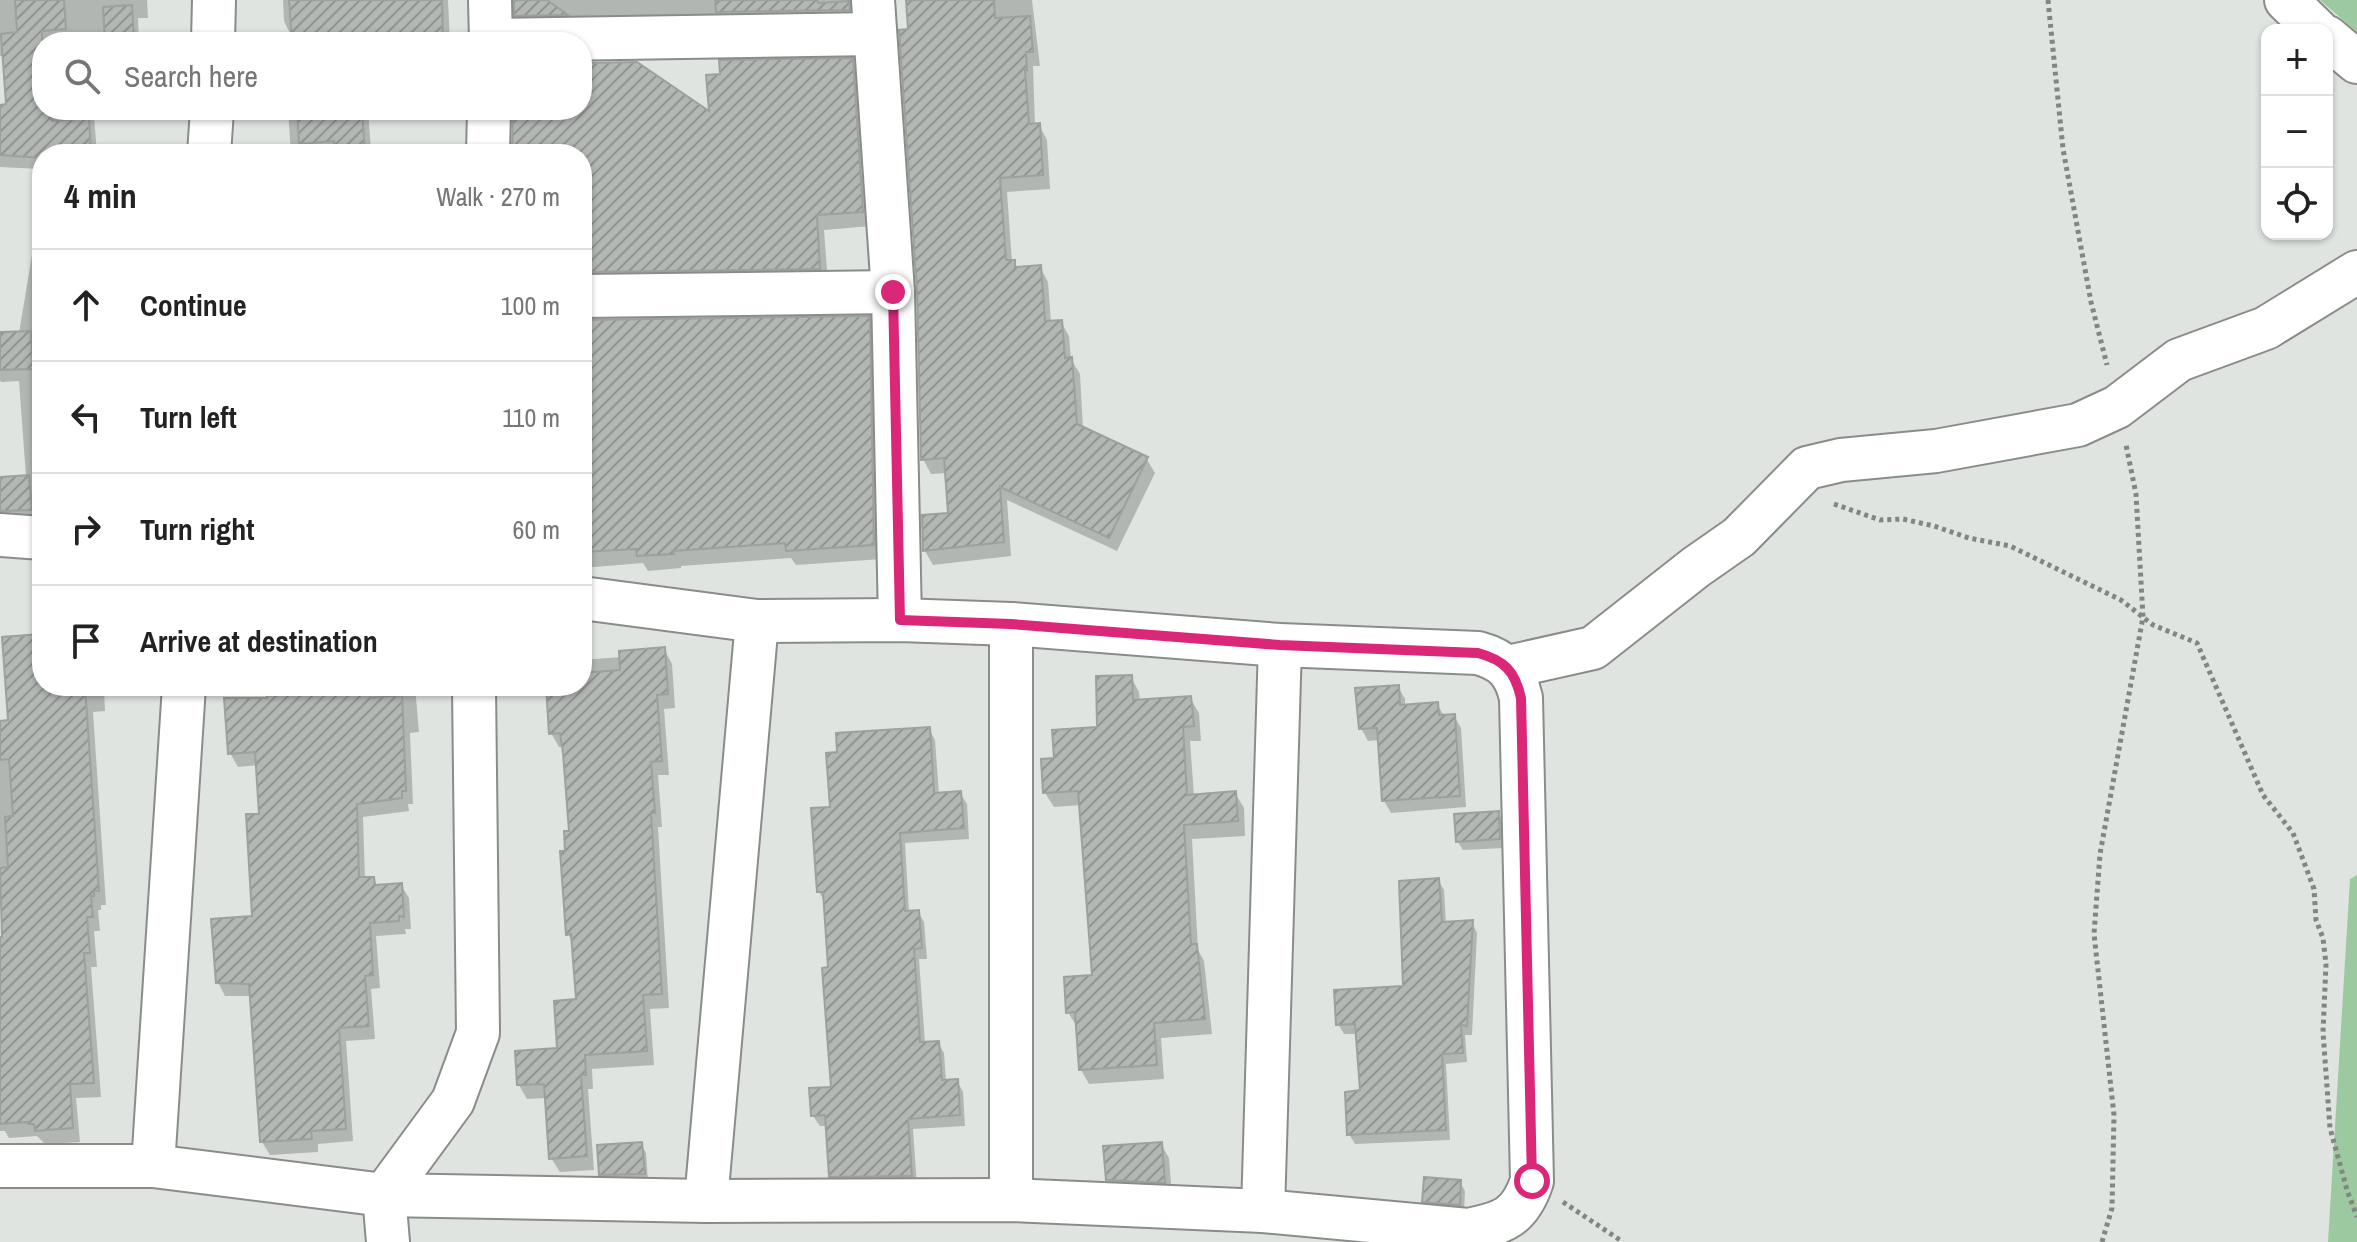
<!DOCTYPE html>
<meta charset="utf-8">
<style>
:root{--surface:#fff;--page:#f2f2f2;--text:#222;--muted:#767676;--line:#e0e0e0}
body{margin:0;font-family:"Archivo Narrow",sans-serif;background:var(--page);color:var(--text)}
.controls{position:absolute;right:24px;top:24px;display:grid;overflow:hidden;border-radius:16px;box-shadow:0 2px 6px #0004}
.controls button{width:72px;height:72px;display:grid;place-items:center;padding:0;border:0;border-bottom:2px solid var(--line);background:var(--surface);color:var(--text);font:40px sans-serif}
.stop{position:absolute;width:24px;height:24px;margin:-18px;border:6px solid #db2777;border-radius:50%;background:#fff}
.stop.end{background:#db2777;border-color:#fff;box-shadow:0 2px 8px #0008}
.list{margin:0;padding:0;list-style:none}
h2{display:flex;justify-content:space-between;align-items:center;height:104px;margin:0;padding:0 32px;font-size:34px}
h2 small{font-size:26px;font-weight:400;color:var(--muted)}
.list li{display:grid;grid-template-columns:52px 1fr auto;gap:24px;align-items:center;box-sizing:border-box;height:112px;padding:0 32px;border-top:2px solid var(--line)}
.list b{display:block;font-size:30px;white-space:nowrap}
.list em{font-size:26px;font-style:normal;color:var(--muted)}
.icon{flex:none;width:44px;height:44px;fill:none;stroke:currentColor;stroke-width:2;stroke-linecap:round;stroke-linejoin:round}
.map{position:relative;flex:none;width:2357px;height:1242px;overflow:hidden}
.search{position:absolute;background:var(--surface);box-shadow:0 2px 6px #0004;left:32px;top:32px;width:560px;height:88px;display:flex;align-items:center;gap:20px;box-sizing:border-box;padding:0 28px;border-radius:32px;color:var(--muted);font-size:30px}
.panel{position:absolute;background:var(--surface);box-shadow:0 2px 6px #0004;left:32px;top:144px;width:560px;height:552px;border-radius:32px}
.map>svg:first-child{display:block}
</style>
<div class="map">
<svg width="2357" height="1242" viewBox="0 0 2357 1242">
<defs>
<pattern id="building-hatch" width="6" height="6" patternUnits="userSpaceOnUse" patternTransform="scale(2)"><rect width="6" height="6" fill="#b2b7b3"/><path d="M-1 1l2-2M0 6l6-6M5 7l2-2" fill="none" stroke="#919592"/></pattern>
</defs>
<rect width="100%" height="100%" fill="#dfe4e0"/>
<!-- grass -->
<g fill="#9dc9a1">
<path d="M2320,0H2357V32Z"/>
<path d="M2357,875V1242H2328L2350,879Z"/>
</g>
<!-- shadow -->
<g fill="#0003">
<path d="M0,0H147L148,18H138L139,42H42V110H163V112L94,116L97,154H42V198L40,169L0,167V107L8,106L4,56H0Z"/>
<path d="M283,0H448L450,42H294L284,21Z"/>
<path d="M514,0H855L857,24L525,30L516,15Z"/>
<path d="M908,0H1032L1040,66H1033L1035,126L1039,125L1047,140L1050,189L1007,192L1012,262L1018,269L1040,267L1048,282L1051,323L1061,322L1069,336L1071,359L1080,374L1083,429L1146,458L1155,473L1117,551L1007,500L1011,556L933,565L925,551L950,515L947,473L931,474L923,459Z"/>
<path d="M852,60L860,75L871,226L824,230L828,283L582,289V154H515V110H582V65L711,115Z"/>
<path d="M288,110H368L371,150L384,149L387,154H291Z"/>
<path d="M41,224H42V509L37,510L38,522L0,519V479L26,477L19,381L1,382L0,380V332L19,333L35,237L42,236Z"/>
<path d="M868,318L877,333L882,559L796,565L791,558L681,566V568L648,571L643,563L582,568V322Z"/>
<path d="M42,636V686H104L105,711L93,712L106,905H101V910H98L100,931H94L97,967H91L101,1097L76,1098L80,1142L45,1144L37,1136L9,1138L5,1131H0V939H5L0,873V723L10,722L4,639Z"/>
<path d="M664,649L672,664L675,708L664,709L669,775H658L662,827H658L669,1008L650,1009L654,1065L592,1069L593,1089H588L594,1170L560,1172L551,1158L547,1098L527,1099L519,1085L559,1049L578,1001L574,945L568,934L567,853L571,833L564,747H559L551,733L548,686H582V660L621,657Z"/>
<path d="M1131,677L1139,692L1140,701L1190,698L1199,713L1201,741H1190L1194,796L1235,793L1244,808L1245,836L1192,839L1198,950L1204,961L1212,1034L1161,1038L1164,1079L1089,1084L1081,1070L1077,1027L1068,1012L1094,977L1081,805L1054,807L1045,793L1056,760L1099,729Z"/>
<path d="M268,686H415L419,732L410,733L413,804H408L409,811L363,817L365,879H373L378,887L401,885L409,898L411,929H405L406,934L376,936L380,988L371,989L375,1039L346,1041L353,1141L318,1144V1152L270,1155L262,1142L252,996H225L218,982L254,918L261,815L258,765L238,767L230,753L269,700Z"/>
<path d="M1398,687L1405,699V706L1437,704L1444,716H1454L1461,728L1466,807L1391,813L1384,801L1380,740L1368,741L1361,728Z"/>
<path d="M929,729L935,740L939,795L960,793L967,804L969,839L905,843L909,912H918L924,922L927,959H919L925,1044L938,1043L944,1053L946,1081H957L963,1092L965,1126L913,1129L917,1187H837L831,1176L827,1126H820L813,1116L833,1089L830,969L826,903L819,892L832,809Z"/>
<path d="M1498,813L1503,821L1504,848L1463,850L1458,842L1457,816Z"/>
<path d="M1438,880L1444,890L1446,924L1472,922L1477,933L1472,1035H1465L1467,1062L1446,1064L1450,1140L1355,1144L1349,1134L1362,1092L1358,1034H1344L1338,1024L1405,988Z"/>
<path d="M641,1144L646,1153L648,1182L606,1183L601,1174Z"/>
<path d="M1161,1144L1169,1158L1172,1196L1117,1194L1108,1180Z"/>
<path d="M1460,1182L1465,1191L1464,1213L1429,1210L1424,1201Z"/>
</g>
<!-- building -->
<g fill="url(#building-hatch)" stroke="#9ca19c" stroke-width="2">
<path d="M15,0H64L66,29L42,31V110H52V121L89,118L91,154H42V158L0,155V105L6,104L1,34L17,32Z"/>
<path d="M289,0H442L443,42H292Z"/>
<path d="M514,0H547L568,15L514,16Z"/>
<path d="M715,0H817L818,3L849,1L850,10L716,12Z"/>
<path d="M906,0H994L995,18L1030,16L1033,52H1026L1027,70H1025L1029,124L1040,123L1043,175L1000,178L1006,260H1015V267L1041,265L1045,321L1062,320L1065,358L1072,357L1077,424L1148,457L1109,538L1000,487L1004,542L923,551L922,515L948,513L944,458L921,460L917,291L899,30L908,29Z"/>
<path d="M132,5L134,42H105L103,7Z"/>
<path d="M853,58L863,212L817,215L820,269L582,272V154H512L513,110H582V63L637,62L709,111L706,75L720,74L719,60Z"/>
<path d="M297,110H362L365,154H335L334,141L299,144Z"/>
<path d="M870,316L874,545L786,551L785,543L673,551L674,554L637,556L636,549L582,552V320Z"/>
<path d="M31,331L33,369L0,370V332Z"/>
<path d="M29,475L32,510L0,511V477Z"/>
<path d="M40,634L42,686H85L99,891H94V896H91L93,917H87L90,953H84L94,1083L70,1084L73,1128L35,1131L34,1124H28V1122L0,1124V937H2L0,868L8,867L5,817L13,816L9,759L0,760V721L8,720L2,637Z"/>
<path d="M665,647L668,694L657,695L662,761L651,762L655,813H651L662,994L643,995L647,1051L585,1055L586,1075H581L587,1156L549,1159L544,1084L517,1085L515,1051L557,1048L554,1001L576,999L571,934L566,935L560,851H565L564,831H569L563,753L560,733L549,734L546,686H582V673L620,670L619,651Z"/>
<path d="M1132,675L1133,700L1191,696L1194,726L1183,727L1187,795L1236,791L1238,821L1184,825L1191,944H1197L1205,1019L1154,1023L1157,1065L1079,1070L1075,1012L1066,1013L1064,977L1092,975L1078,791L1043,793L1041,759L1054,758L1052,730L1097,727L1096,676Z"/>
<path d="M1399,685L1400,705L1438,702L1439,715L1455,714L1460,796L1382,801L1377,728L1359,729L1355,688Z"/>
<path d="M266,686H369L370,698L402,695L406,791H402V798L357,804L359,877H374L375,885L402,883L404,917L399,916V921L370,923L373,975L365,976L369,1026L339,1028L346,1129L311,1131L312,1139L260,1142L249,984L216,983L211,919L252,916L246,814H259L255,752L228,754L224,698H267Z"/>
<path d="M930,727L934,793L961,791L964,828L900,833L905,911L919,910L922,948L914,949L920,1042L939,1041L942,1080L958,1079L960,1115L908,1119L912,1176L829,1177L825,1115L811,1116L809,1088L831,1087L822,968L828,967L823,892H817L811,808L830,807L826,753L837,752L836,733Z"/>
<path d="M1499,811L1500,839L1456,842L1454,814Z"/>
<path d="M1439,878L1442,922L1473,920L1467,1026L1461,1025L1463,1053L1442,1054L1446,1130L1347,1135L1345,1092L1360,1090L1355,1024L1336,1025L1334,990L1403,986L1399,881Z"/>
<path d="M642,1142L645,1174L599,1175L597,1145Z"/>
<path d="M1162,1142L1165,1183L1106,1180L1103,1146Z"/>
<path d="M1424,1177L1461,1180L1460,1205L1422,1202Z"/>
</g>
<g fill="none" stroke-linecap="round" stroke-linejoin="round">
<!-- street casing -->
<g stroke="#898d89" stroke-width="46">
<g id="street">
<path d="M490,0L491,42"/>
<path d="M873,0L893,292L900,620"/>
<path d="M2286,0L2317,30"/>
<path d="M2327,37L2357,62"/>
<path d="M491,40L875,34"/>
<path d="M213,42L214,0"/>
<path d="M209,154L212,110"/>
<path d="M488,154L489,110"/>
<path d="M582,296L893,292"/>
<path d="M0,535L42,538"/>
<path d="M1011,624V1200"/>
<path d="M1508,667L1593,648L1696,567L1739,537L1807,468L1841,460L1936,451L2078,425L2117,407L2179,360L2266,328L2357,272"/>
<path d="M184,686L153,1166L384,1195L388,1242"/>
<path d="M0,1166H153"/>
<path d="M384,1195L706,1201L1011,1200L1263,1211L1468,1230C1504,1223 1520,1217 1532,1181L1521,698C1515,672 1504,660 1478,653L1280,645L1011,624L900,620L757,621L582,598"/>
<path d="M384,1195L453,1101L478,1033L474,686"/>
<path d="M706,1201L757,621"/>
<path d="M1263,1211L1280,645"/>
</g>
</g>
<!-- path -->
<g stroke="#828582" stroke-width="5" stroke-dasharray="4 4" stroke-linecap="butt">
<path d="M2048,0L2063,149L2091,302L2107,365"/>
<path d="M1834,504L1880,520L1903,519L1934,526L1969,538L2010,546L2121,600L2153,625L2197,643L2263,795L2293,833L2314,889L2316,920L2323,938L2326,964L2323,1032L2330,1128L2347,1190L2357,1217"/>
<path d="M1563,1202L1623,1242"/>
<path d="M2102,1242L2112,1208L2114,1115L2094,934L2100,854L2143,617L2136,494L2126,445"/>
</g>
<!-- street -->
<use href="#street" stroke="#fff" stroke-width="42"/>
</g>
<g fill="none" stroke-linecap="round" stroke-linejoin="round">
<!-- route -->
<path stroke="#db2777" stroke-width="10" d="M893,292L900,620L1011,624L1280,645L1478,653C1504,660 1515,671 1521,698L1532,1181"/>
</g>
</svg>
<div class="controls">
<button>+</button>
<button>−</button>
<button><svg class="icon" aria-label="locate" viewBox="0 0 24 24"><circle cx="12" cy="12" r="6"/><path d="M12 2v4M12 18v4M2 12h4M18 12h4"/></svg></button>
</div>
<div class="stop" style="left:1532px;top:1181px"></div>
<div class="stop end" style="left:893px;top:292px"></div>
<div class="search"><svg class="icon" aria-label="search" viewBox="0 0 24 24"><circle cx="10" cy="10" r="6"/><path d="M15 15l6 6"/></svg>Search here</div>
<section class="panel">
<h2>4 min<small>Walk · 270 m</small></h2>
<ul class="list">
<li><svg class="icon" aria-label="ahead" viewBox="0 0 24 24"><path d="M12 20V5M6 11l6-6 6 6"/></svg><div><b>Continue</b></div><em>100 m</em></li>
<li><svg class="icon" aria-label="left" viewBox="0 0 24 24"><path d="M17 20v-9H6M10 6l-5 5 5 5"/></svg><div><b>Turn left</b></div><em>110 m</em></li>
<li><svg class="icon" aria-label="right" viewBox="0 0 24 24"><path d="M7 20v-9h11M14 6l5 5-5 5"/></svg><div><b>Turn right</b></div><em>60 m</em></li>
<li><svg class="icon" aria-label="arrive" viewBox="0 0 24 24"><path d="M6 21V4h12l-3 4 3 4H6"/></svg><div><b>Arrive at destination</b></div></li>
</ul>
</section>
</div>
